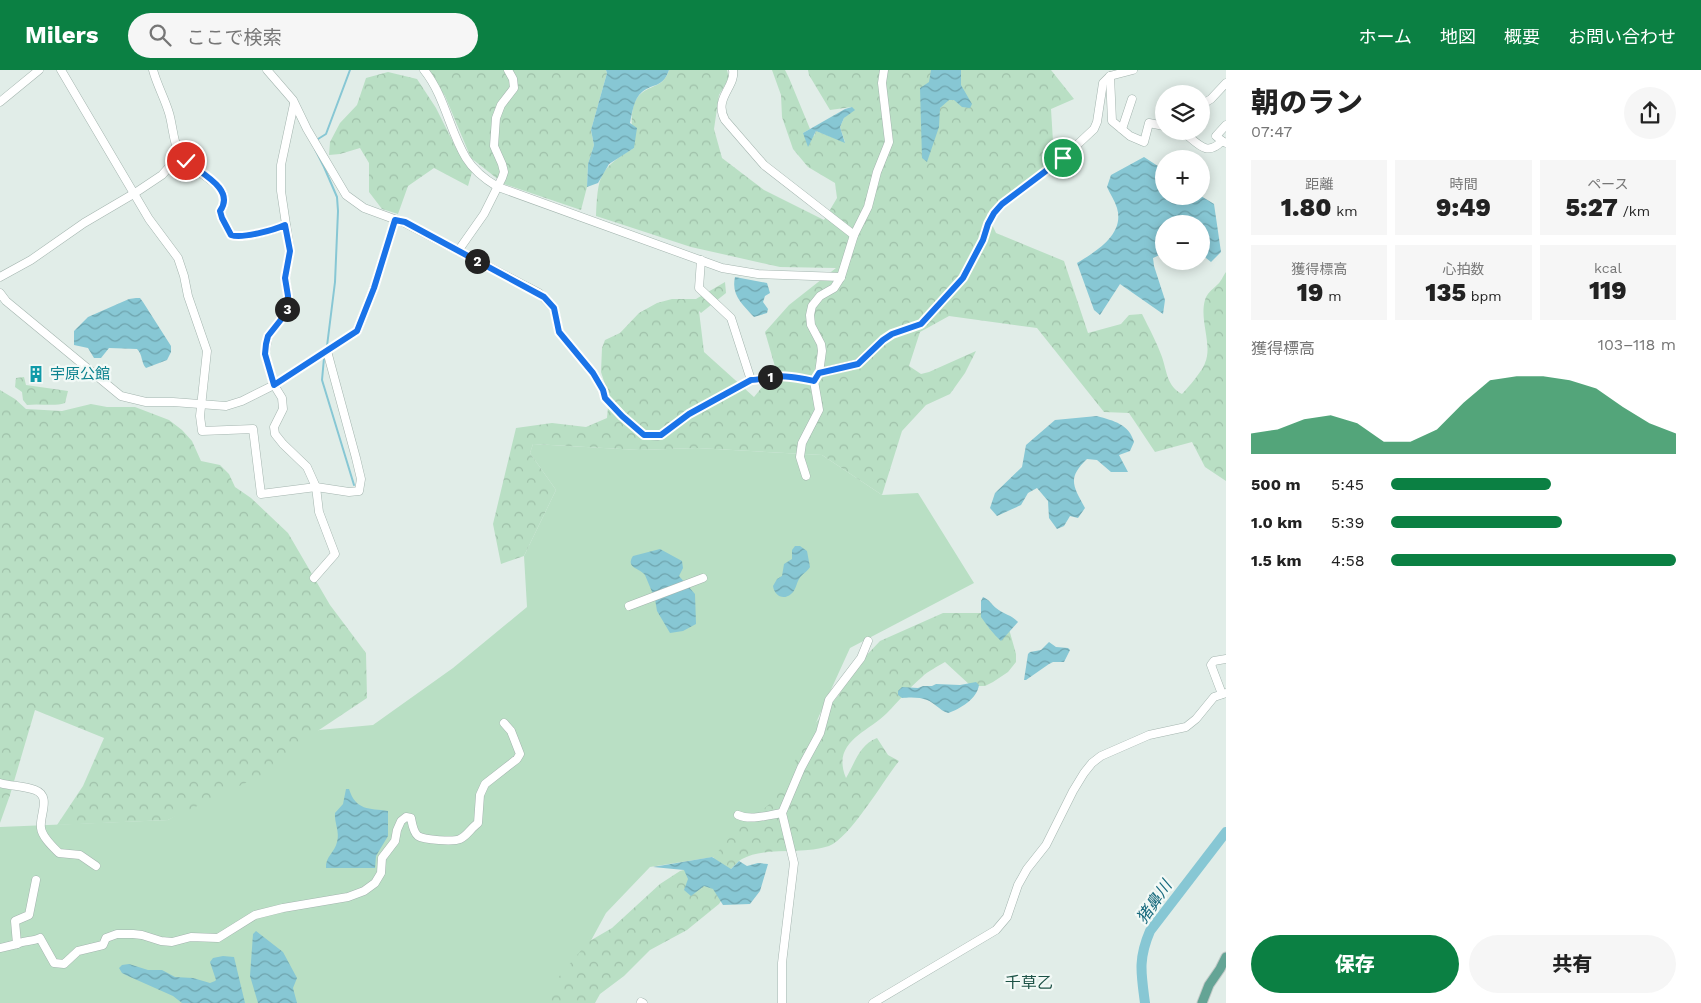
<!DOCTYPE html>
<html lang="ja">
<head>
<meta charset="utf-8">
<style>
	:root { --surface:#fff; --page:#f6f6f6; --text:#222; --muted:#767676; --accent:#0b8043 }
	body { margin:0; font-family:"Work Sans","Noto Sans JP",sans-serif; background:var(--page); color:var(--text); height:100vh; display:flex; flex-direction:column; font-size:19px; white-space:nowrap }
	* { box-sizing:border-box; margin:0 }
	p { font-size:16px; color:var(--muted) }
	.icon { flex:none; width:28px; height:28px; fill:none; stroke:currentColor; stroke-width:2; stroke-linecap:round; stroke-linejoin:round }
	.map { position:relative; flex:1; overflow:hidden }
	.sheet { display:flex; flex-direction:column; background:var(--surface); width:475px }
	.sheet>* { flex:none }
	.buttons { position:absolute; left:1155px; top:15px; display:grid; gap:10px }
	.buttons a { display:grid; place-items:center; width:55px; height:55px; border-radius:50%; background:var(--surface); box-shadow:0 2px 12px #0003; font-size:25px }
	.pin { position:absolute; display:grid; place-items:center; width:42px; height:42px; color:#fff; margin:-21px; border:2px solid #fff; border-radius:50%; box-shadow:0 1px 5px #0007 }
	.km { position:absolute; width:25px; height:25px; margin:-12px; border-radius:50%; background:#222; color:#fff; font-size:14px; line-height:25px; text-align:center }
	.round { display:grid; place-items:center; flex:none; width:52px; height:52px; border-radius:26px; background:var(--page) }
	.overview { display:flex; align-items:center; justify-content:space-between; height:85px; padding:0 25px }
	h1 { font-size:28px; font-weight:800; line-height:38px }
	.metrics { display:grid; grid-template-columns:repeat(3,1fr); gap:8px; height:85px; padding:5px 25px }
	.metrics div { display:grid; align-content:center; border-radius:0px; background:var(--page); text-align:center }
	.metrics b { font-size:25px; font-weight:800 }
	.metrics small { font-size:14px; font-weight:400 }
	.metrics p { font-size:14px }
	.chart { height:140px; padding:10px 25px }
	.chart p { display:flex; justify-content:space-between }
	.chart svg { width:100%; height:90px; margin-top:5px; fill:var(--accent); opacity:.7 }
	.cta { display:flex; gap:10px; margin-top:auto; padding:10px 25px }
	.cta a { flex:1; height:58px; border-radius:30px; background:var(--accent); color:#fff; font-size:20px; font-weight:800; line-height:58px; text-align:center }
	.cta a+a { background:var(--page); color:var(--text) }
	ul { padding:0 25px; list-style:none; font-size:16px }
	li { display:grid; grid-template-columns:80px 60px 1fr; align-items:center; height:38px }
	li i { height:12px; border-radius:6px; background:var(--accent) }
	header { display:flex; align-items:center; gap:30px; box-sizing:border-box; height:70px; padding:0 25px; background:var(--accent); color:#fff }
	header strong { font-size:24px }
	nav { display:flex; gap:28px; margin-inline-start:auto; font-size:18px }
	.search { width:350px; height:45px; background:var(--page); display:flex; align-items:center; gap:12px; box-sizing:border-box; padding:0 18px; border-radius:28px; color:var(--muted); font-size:19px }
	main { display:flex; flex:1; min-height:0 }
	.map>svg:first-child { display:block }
	.grass { fill:#b9dfc4 }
	.forest { fill:url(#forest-crowns) }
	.water { fill:url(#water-waves) }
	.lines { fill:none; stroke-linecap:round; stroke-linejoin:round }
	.stream { stroke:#87c7d4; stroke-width:2 }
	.river { stroke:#87c7d4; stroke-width:10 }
	.minor-casing { stroke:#a4b5af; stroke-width:9 }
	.major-casing { stroke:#c1c9c7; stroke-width:11 }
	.minor { stroke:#fff; stroke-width:8 }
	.major { stroke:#64a495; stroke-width:9 }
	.route-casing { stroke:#fff; stroke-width:10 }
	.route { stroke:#1a73e8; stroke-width:6 }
	.labels { text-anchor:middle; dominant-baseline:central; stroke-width:4.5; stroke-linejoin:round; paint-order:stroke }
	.culture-label { font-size:15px; fill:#0d838f; stroke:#f2f9f6; text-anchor:start }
	.water-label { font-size:16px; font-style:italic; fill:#186a7d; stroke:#f2f9f6 }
	.neighbourhood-label { font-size:16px; fill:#1c5145; stroke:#f2f9f6 }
</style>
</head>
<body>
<header>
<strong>Milers</strong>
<div class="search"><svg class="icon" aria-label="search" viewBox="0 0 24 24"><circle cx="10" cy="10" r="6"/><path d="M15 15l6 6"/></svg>ここで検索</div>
<nav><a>ホーム</a><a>地図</a><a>概要</a><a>お問い合わせ</a></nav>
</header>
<main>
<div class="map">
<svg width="1226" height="933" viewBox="0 0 1226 933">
	<defs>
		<pattern id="forest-crowns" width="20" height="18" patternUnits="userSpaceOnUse" patternTransform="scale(1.25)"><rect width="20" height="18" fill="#b9dfc4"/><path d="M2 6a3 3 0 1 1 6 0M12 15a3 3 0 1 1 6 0" fill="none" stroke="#9fc0a9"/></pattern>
		<pattern id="water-waves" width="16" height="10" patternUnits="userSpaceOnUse" patternTransform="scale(1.25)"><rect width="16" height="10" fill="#87c7d4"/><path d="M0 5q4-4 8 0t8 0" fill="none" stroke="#6ea3ad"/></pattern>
	</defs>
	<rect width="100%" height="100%" fill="#e1ede8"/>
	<polygon class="grass" points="533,374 639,380 697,378 822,385 882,425 918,423 974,513 850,578 778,736 726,785 650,797 606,843 557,933 0,933 0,757 168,750 319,660 373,655 453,598 527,537 524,486 556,420 530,383"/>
	<g class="forest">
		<polygon points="427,0 606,0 607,3 591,60 594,75 588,94 587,117 581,140 504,114 471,88 445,26"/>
		<path d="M 669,0 L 727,0 L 729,8 L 719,25 L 714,59 L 722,88 L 764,120 L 824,150 L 837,128 L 835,113 L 808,97 L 793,79 L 782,47 L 781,25 L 772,0 L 785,0 L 789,8 L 810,59 L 803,63 L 814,66 L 816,61 L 845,72 L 840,57 L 844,48 L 852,37 L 830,40 L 809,5 L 808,0 L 1051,0 L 1074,29 L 1051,39 L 1054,88 L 987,144 L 996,163 L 1064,191 L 1088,263 L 1121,254 L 1129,245 L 1142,244 C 1149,258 1157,273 1162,287 C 1167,302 1167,316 1182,324 C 1188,318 1203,300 1205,293 C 1213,275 1199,250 1205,230 C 1207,223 1212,220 1217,215 C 1221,212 1223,206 1226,202 L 1226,411 L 1205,397 L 1192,372 L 1155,382 L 1129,343 L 1104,342 L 1037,258 L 949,246 L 920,262 L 909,296 L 921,304 L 929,302 L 976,281 L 965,303 L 950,324 L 926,335 L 902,361 L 882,425 L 822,385 L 697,378 L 639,380 L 533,374 L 530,383 L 556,420 L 524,486 L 501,494 L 493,454 L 516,358 L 552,353 L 586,357 L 607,348 L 609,327 L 601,302 L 602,278 L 605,270 L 620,263 L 639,243 L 657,233 L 672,229 L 696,229 L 725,212 L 726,223 L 701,243 L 699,241 L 704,282 L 754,327 L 776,300 L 765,262 L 789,235 L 836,198 L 780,197 L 691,177 L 596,146 C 598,107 598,99 634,78 C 632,63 627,32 643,22 C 655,14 664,16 669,0 Z"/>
		<polygon points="388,2 417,9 436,38 457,80 472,102 468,116 434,98 408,116 398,144 382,139 369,122 369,93 360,78 340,84 329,85 330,72 340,53 357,35 366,8"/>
		<path d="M 24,307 L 26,315 L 68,321 L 65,333 C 53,337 41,333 27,335 L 23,330 L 22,322 L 15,317 L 16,308 Z"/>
		<polygon points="0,320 15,329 26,339 62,341 91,334 107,337 135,337 169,350 182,360 192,371 201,391 220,395 229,404 235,417 251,428 288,463 330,535 366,583 367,628 319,660 285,694 168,750 57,755 83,716 104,668 35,640 10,725 0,753"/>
		<path d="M 943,543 L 987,543 L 1009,559 L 1016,584 L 1016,592 L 1008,602 L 993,612 L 985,616 L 971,616 L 945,592 C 937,597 928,601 922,607 C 909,618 899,631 887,643 C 867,663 831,672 846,708 C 855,693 859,675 877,668 L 888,685 L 899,691 C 883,711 850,768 829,776 C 803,785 765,776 742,789 C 738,791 734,796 731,799 L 731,816 L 719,834 L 687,860 L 650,880 L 624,906 L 600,924 L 595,933 L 537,933 L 588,872 L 612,858 L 660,814 L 680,801 L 709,793 L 739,755 L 759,743 L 775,729 L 813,656 L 838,626 L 862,590 L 880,571 Z"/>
	</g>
	<g class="water">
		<path d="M 606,0 L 669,0 C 663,18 653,13 642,22 C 634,28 632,43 630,53 L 637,58 L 634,78 L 609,94 L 598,113 L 587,117 L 588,94 L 594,75 L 591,60 L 607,3 Z"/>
		<polygon points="931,0 961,0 961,15 972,34 970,38 962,37 954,30 949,30 940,38 939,57 927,92 922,88 920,18 929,12"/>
		<polygon points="852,37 855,40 844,48 840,57 845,73 816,61 808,77 803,63 845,39"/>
		<path d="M 1144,87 L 1164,100 L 1164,126 L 1201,126 L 1214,134 L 1221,182 L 1211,192 L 1201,184 L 1201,154 L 1164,154 L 1164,183 L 1153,188 L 1154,196 L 1165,230 L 1163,244 L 1120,214 L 1100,245 L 1094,240 L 1077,193 C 1095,182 1125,165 1117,138 C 1115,131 1110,124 1107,117 L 1111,105 Z"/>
		<path d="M 735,207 L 767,213 L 770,223 L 765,226 L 763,232 L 768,239 L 767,243 L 754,247 C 742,234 731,225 735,207 Z"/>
		<path d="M 136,228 L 140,228 L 143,232 L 171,276 L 171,282 L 167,290 L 146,298 C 141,293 143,285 137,279 L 109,278 L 101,288 L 94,288 L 88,278 L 74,275 L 74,261 L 88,247 L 129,229 Z"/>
		<path d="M 1097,346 C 1114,351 1129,354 1134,372 L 1130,381 L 1119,385 L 1128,402 L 1111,402 L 1097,390 L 1087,389 C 1067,408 1073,416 1085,438 L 1078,448 L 1070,446 L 1064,456 L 1057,459 L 1049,448 L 1048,431 L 1037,418 L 1028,423 L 1021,435 L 997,446 L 990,438 L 995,423 L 1022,397 L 1026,375 L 1055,350 Z"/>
		<path d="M 795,476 L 800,476 L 807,481 L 810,497 C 807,502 802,504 799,509 C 796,514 796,520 791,524 C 783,531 774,525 773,516 L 777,509 L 782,506 L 784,494 L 792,489 L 792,480 Z"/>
		<path d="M 660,479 L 682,491 L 683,498 L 679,506 L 695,524 L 696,554 L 683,561 L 670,563 L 657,541 L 655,529 L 645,505 C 640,498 625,498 633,486 Z"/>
		<path d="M 983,527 C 990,530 991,534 996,538 C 1003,544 1012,545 1018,552 L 1001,571 C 993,564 987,555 981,547 L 981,531 Z"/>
		<polygon points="1049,572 1056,577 1068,578 1070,580 1064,592 1053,592 1049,594 1026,610 1024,610 1028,584 1030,582 1041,580"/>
		<path d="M 976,612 L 979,615 C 977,629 960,639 948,643 C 939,640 935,633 927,630 C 921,627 909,627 902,628 L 898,625 L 898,621 L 902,617 L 918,618 L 923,616 L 932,616 L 936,614 L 960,615 Z"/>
		<path d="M 346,719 L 349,719 C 356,741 369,738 388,741 L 388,766 L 376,786 L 375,798 L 326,798 C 325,787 335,782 337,772 C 340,762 334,752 335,743 L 343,734 Z"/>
		<polygon points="712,787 731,799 739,791 747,796 758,793 768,794 760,821 750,834 723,835 713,819 704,816 691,826 684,820 688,809 684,800 653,797"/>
		<polygon points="256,861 283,882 297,908 293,918 297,933 258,933 250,906 253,864"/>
		<polygon points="223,886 234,887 245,933 182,933 173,926 128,906 122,903 119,898 122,895 129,894 148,900 162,900 175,907 193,908 210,913 215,911 216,910 210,892 213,888"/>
	</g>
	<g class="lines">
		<g class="stream">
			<polyline points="318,69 326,64 350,0"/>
			<polyline points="315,79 324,97 337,127 338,141 335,212 327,276"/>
			<polyline points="324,288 322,310 354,415"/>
		</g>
		<path class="river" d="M 1145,933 C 1141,903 1138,889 1150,861 L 1226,762"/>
		<g class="minor-casing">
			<g id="minor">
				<polyline points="61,0 149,149 178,188 184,206 188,226 207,281 200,346 202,361 253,359 261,424 316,417 349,422 359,421 361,409 356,388 327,281"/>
				<path d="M 153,0 C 157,15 165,29 169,43 C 173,56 173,73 180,85 C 191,103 239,116 220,141 L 222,148 L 231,165 C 242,169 275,160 285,155"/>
				<path d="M 267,0 L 293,30 L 307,59 L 346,125 L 364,138 L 405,153 L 539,223 L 554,238 L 559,262 L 593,303 L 603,319 L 605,328 L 622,346 L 644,365 L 658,366 L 664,363 L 689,344 L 751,310 C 758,310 763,307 770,307 C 785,305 799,308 814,311"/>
				<path d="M 424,0 C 445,26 449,60 466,88 C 474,101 486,110 498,117 L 722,198 L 758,204 L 841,207"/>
				<path d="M 733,0 C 736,17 713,28 725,50 L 764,95 L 854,165"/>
				<polyline points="1110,6 1112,51 1130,66 1144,72 1149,53 1164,56"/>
				<polyline points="0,32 39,0"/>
				<polyline points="294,34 281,95 281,121 290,181 285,208 288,226 287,242 268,266 265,284 274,315 282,328 283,339 274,357 275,364 283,374 307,397 316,417 319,442 335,484 314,508"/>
				<polyline points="1201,35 1211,29 1226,13"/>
				<polyline points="1122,59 1132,29"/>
				<path d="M 1182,61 C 1197,72 1206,88 1222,71 L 1226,73"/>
				<polyline points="1222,71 1216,66 1226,55"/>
				<polyline points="458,181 484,144 502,108 504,102 502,94 494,76 496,48 501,35 514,18 513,9 508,0"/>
				<polyline points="701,190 699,218 731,248 751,310"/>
				<polyline points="0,207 31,190 84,153 135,123 162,105 180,85"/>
				<polyline points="0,223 6,231 121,326 146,332 173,332 226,336 242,331 274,315 357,261 374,218 395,150"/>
				<polyline points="819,303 857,294 883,270 892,264 921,254 963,208 983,170 988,154 994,143 1002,134 1063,88 1094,59 1097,52 1103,13 1110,6 1133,0"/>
				<polyline points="806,406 800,387 802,373 819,340 814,311 819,303 822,281 821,274 811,255 810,245 812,236 820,226 834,218 841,207 854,165 868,137 877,102 889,72 882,13 884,0"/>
				<polyline points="629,536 703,508"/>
				<polyline points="1222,624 1211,595 1214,591 1226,589"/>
				<path d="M 0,713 C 11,716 24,716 35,720 C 52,726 39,746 41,758 C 42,767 53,777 59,783 L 80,785 L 96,796"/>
				<path d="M 738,745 C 751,751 768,745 782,743"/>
				<path d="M 17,874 C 24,870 32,872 40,868 L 54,893 L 64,894 L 78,881 L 103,875 L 106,868 L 117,864 L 133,864 L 142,865 L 161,871 L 172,872 L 191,867 L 218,868 L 255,845 L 283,838 L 348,827 L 364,821 L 375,813 L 381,803 L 382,788 L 395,771 L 397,760 L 401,751 L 406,747 L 411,748 C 412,753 413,762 418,766 C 424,770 454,772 460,769 C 467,766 471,758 478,753 L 480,725 L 485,714 L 517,689 L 520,684 L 511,661 L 504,653"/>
				<polyline points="0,878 17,874 15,851 29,845 36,810"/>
				<polyline points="641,932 643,933"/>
				<polyline points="782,933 782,893 794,793 782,743 801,698 820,663 829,630 861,588 868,571"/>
				<polyline points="873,933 996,860 1007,847 1018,815 1027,799 1046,775 1073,721 1084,703 1092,693 1101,686 1149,665 1186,657 1196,649 1214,627 1226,623"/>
			</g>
		</g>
		<g class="major-casing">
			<polyline id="major" points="1202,933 1209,915 1220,899 1226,887"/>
		</g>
		<use href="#minor" class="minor"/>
		<use href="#major" class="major"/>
	</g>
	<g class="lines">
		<g class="route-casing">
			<path id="route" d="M 186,91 C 200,103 236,119 220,141 L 222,148 L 231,165 C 242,169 274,160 285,155 L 290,181 L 285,208 L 288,226 L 287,242 L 268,266 L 266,274 L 265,284 L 274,315 L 357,261 L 374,218 L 395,150 L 405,152 L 544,227 L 554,238 L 559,262 L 593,303 L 603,320 L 605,328 L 622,346 L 644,365 L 661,365 L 689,344 L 751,310 C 758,310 763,308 770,307 C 785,305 799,308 814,311 L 819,303 L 858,294 L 883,270 L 892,264 L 921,254 L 963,208 L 983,170 L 988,154 L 994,143 L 1002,134 L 1063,88"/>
		</g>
		<use href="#route" class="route"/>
	</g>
	<defs>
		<g id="building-bare" transform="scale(1.35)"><path d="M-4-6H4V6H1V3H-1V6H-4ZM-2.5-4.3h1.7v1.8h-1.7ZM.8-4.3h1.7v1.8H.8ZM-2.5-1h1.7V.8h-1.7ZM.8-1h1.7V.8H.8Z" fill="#0f9aa8" stroke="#f2f9f6" stroke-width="2.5" paint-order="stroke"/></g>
	</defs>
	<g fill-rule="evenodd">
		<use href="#building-bare" x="36" y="304"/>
	</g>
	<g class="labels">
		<g class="culture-label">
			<text x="50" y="304">宇原公館</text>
		</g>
		<g class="water-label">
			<text transform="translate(1154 832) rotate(-55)">猪鼻川</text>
		</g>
		<g class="neighbourhood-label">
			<text x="1029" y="912">千草乙</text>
		</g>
	</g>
</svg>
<div class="buttons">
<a><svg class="icon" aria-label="layers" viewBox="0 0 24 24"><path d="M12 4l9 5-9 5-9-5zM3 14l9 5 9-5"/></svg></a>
<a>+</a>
<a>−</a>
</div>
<div class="pin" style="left:1063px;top:88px;background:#1e9e55"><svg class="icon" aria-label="arrive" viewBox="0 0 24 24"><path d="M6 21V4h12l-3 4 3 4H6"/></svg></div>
<div class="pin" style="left:186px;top:91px;background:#d93025"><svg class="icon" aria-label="check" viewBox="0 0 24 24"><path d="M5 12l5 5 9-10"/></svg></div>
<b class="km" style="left:770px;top:307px">1</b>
<b class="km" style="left:477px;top:191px">2</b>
<b class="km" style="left:287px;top:239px">3</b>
</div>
<section class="sheet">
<div class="overview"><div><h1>朝のラン</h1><p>07:47</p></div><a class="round"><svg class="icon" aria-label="share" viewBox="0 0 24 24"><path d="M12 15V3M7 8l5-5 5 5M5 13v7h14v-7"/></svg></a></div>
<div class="metrics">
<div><p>距離</p><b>1.80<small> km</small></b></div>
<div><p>時間</p><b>9:49</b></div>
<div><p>ペース</p><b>5:27<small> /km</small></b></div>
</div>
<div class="metrics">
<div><p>獲得標高</p><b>19<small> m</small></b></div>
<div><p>心拍数</p><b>135<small> bpm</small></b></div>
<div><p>kcal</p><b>119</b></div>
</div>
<div class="chart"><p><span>獲得標高</span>103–118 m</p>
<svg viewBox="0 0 160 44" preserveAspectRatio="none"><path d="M0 44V34L10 32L20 27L30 25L40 29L50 38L60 38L70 32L80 19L90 8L100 6L110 6L120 8L130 12L140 21L150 29L160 34V44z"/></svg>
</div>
<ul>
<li><b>500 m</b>5:45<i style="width:56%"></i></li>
<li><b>1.0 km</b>5:39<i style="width:60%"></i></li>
<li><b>1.5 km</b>4:58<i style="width:100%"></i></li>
</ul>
<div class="cta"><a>保存</a><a>共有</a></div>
</section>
</main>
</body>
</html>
